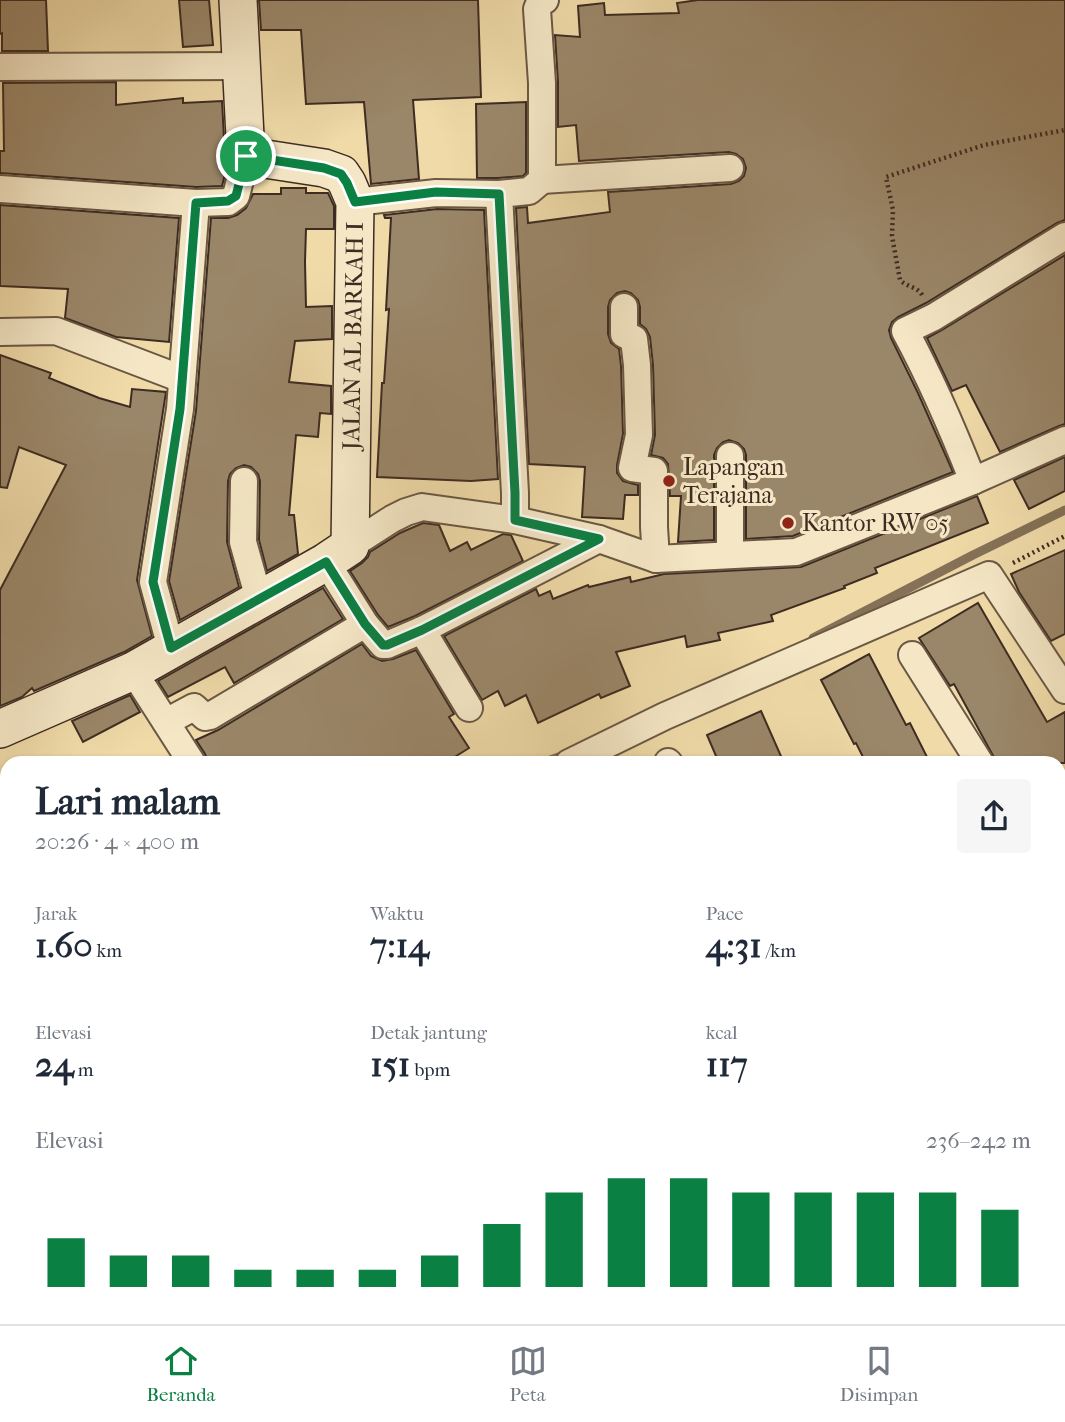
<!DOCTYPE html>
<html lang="id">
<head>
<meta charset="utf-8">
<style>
	:root { --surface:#fff; --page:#f6f6f7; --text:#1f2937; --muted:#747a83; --line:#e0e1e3; --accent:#0b8043 }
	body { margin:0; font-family:"IM FELL French Canon",serif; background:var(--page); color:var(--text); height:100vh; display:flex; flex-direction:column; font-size:26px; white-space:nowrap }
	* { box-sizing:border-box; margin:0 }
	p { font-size:23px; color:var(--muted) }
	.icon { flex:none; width:38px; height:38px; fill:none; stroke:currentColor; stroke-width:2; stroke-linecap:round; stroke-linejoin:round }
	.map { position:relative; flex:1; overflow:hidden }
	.panel { position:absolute; left:0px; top:756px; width:1066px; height:569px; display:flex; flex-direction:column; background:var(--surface); border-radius:21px 21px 0 0; box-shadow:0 2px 5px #0004 }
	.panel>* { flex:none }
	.pin { position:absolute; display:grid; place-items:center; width:60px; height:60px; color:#fff; margin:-30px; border:4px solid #fff; border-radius:50%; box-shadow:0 2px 7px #0007 }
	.round { display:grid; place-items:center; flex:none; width:74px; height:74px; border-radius:7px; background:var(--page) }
	.summary { display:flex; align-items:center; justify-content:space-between; height:119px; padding:0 35px }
	h1 { font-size:38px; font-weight:800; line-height:52px }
	.stats { display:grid; grid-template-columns:repeat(3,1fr); gap:10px; height:119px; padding:7px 35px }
	.stats div { display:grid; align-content:center }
	.stats b { font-size:35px; font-weight:800 }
	.stats small { font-size:19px; font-weight:400 }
	.stats p { font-size:19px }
	.chart { height:196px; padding:14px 35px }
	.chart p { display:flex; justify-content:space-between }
	.chart svg { width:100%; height:126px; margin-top:7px; stroke:var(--accent); stroke-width:6 }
	.tab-bar { display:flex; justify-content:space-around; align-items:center; height:98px; border-top:2px solid var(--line); background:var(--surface); font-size:19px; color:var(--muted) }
	.tab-bar a { display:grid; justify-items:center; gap:4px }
	.tab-bar .active { color:var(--accent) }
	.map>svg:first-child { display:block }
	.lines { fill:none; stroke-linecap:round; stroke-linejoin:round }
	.stream { stroke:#847157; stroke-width:9 }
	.building { fill:#9a8668; stroke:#3e2c22; stroke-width:2 }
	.street-casing { stroke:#6a5844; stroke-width:30 }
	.secondary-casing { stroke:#3e2c22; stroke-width:40 }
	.path { stroke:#3e2c22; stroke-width:4.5; stroke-dasharray:2 3.5; stroke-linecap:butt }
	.street { stroke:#f5e7c6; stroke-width:26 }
	.secondary { stroke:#f5e7c6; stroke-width:37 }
	.route-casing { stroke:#fff; stroke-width:14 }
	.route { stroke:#0b8043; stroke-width:9 }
	.poi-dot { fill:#8f2418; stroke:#f5e7c6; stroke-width:2.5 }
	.labels { text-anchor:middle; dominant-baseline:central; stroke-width:6; stroke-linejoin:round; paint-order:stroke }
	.street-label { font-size:24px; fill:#3e2c22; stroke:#f5e7c6 }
	.poi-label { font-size:24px; fill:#3e2c22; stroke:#f5e7c6; text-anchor:start }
</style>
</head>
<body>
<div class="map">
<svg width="1065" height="1324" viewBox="0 0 1065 1324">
	<rect width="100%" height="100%" fill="#efdaa8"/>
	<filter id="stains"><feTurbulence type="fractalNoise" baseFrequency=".00286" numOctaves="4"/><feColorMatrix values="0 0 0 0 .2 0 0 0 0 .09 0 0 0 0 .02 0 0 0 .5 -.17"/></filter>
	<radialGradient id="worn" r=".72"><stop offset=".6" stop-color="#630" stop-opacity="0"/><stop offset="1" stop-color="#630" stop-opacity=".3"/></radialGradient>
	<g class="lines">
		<g class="stream">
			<polyline points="813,638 973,555 1065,510"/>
			<polyline points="542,763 567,754"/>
			<polyline points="0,1009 7,1005"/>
			<polyline points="0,1156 7,1169"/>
			<polyline points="92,1318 96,1324"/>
		</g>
	</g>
	<g class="building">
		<polygon points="0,0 46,0 48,51 2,51 2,33 0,34"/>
		<polygon points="179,0 209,0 213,45 183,47"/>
		<polygon points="259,0 478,0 481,97 413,100 419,179 371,184 364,102 306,104 301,30 261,30"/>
		<polygon points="698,0 1065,0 1065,220 1057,223 926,303 898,317 892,322 889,330 891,338 918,393 953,472 793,536 746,539 746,455 744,449 738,443 729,440 723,442 717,448 714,455 714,540 678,542 681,496 670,496 668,464 663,458 651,455 655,435 653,365 650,337 646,329 640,324 640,307 638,300 631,293 625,291 617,293 610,300 608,307 608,334 611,343 619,349 621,366 623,434 617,465 617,473 623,481 638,485 638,495 625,495 623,519 582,517 585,467 529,464 516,208 527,207 528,223 610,212 608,192 731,184 739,181 744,176 746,168 743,159 736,154 729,152 579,161 576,125 558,127 558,82 555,35 580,37 578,6 604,3 605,15 679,13 677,3"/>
		<polygon points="116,82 116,105 183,98 183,103 222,101 225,157 227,167 222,186 196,187 0,173 0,151 4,151 3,83"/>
		<polygon points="526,102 526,173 523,176 498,178 477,178 476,104"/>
		<polygon points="281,188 306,188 306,193 328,193 334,206 334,229 306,229 305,262 306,307 332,306 332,339 295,341 289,382 331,386 331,414 320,413 318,437 296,435 289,515 294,515 298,554 267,571 259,540 260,481 258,474 251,467 244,465 236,468 230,474 228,481 227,542 239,587 180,620 169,581 196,411 211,218 228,218 237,215 246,208 253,194 281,194"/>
		<polygon points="0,205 179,218 169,342 116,337 65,318 68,289 0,286"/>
		<polygon points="437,209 484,210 498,479 471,481 377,477 382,383 384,383 389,309 386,310 391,218 385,218 384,215"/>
		<polygon points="1065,255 1065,424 1059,426 1000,452 966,385 952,391 927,338 942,330"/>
		<polygon points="0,355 51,373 49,378 99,398 130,407 132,389 166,392 137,580 152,636 124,652 34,691 32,688 22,697 0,706 0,590 66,465 19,447 7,488 0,487"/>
		<polygon points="1065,457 1065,491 1029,509 1014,480"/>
		<polygon points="977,496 988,523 875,568 877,573 844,586 845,588 771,615 773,621 718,633 720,640 687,647 685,636 616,652 630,686 601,698 599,694 538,723 526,695 505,706 498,691 482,700 444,636 536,589 539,596 550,591 553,599 588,585 589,587 630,577 631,582 664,574 801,567"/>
		<polygon points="423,523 439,525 450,551 467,542 471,550 503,534 511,535 523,561 415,616 388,627 378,615 350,571 362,563 368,557 370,552 400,533"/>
		<polygon points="1065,550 1065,634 1051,641 1019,592 1011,574"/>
		<polygon points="323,588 343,619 234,683 225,667 168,697 158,681"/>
		<polygon points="978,603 1047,722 1065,712 1065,763 997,763 954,684 950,686 919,638"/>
		<polygon points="362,644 371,656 382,661 393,659 416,650 454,714 449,717 469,748 445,763 208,763 205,754 196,740 218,730"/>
		<polygon points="869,654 906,725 910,723 930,763 866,763 856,743 854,744 821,680"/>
		<polygon points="130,695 140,712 83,742 72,721"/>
		<polygon points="761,711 784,763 719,763 707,735"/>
	</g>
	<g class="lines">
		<g class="street-casing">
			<g id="street">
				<polyline points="0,67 241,66"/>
				<polyline points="542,180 730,168"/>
				<polyline points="0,189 196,203 228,202 236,196 246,156"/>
				<polyline points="355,202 436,193 499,194"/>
				<polyline points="624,307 624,334 634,339 637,365 639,435 632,468 654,471 654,527 656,559"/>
				<polyline points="0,332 56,331 182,379"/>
				<polyline points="730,456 730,555"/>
				<polyline points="244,481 243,542 259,599"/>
				<path d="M 973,481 C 953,430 931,379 905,331 L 934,317 L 1065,236"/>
				<polyline points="515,520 515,493 499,194 529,191 542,180 542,83 537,9 539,4 545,0"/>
				<polyline points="350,546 392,519 406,512 422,507 515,520 599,539 656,559 796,552 973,481 1065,440"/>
				<polyline points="326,562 365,624 383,645 387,645 422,630 599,539"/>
				<polyline points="422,630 469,708"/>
				<polyline points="171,648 153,582 180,409 196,203"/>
				<polyline points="912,655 980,763"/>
				<polyline points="133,671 192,763"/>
				<polyline points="166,722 194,707 205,717 210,716 365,624"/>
				<polyline points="668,762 669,763"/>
				<polyline points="569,763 665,716 989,575 1065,690"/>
				<polyline points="1059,834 1065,830"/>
				<polyline points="0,839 7,849"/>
				<polyline points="259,1318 264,1324"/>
				<polyline points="426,1318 430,1324"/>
				<polyline points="536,1324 548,1318"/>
			</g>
		</g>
		<g class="secondary-casing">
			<polyline id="secondary" points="0,729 133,671 326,562 350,546 355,202 347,183 341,174 324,168 246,156 238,0"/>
		</g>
		<g class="path">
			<path d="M 922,295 C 918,287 907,287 900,280 L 892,236 L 893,210 L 886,177 L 984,145 L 1065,130"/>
			<polyline points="1013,563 1065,536"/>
		</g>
		<use href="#street" class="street"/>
		<use href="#secondary" class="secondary"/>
	</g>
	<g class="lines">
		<g class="route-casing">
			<polygon id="route" points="246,156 324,168 341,174 347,183 355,202 436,192 499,194 515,493 515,520 599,539 422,630 387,645 383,645 365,624 326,562 171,648 153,582 180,409 196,203 228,201 236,196"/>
		</g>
		<use href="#route" class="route"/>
	</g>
	<g class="poi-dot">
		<circle cx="669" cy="481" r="7"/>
		<circle cx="788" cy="523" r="7"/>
	</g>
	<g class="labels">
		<g class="street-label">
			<text transform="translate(353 336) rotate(-89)">JALAN AL BARKAH I</text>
		</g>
		<g class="poi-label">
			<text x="683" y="467">Lapangan<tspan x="683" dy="28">Terajana</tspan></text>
			<text x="802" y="523">Kantor RW 05</text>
		</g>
	</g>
	<rect width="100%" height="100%" filter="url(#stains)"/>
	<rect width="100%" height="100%" fill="url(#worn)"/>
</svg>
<div class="pin" style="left:246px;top:156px;background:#1e9e55"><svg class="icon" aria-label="arrive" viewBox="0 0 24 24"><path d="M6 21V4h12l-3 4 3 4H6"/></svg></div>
<section class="panel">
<div class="summary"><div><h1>Lari malam</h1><p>20:26 · 4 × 400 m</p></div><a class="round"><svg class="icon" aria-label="share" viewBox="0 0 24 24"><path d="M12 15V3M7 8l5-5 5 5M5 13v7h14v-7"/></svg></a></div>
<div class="stats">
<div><p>Jarak</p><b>1.60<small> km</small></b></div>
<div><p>Waktu</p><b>7:14</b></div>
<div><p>Pace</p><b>4:31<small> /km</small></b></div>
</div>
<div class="stats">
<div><p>Elevasi</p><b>24<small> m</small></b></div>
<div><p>Detak jantung</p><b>151<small> bpm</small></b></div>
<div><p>kcal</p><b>117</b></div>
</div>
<div class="chart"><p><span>Elevasi</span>236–242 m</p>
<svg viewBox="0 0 160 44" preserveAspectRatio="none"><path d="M5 44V27M15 44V33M25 44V33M35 44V38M45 44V38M55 44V38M65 44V33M75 44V22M85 44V11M95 44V6M105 44V6M115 44V11M125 44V11M135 44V11M145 44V11M155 44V17"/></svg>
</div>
</section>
</div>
<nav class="tab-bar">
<a class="active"><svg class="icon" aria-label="home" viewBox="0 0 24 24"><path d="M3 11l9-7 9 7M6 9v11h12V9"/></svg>Beranda</a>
<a><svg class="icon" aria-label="map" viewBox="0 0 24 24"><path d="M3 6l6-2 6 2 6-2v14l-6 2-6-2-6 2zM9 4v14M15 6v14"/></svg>Peta</a>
<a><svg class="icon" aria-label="saved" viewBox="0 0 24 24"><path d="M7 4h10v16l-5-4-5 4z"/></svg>Disimpan</a>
</nav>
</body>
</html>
